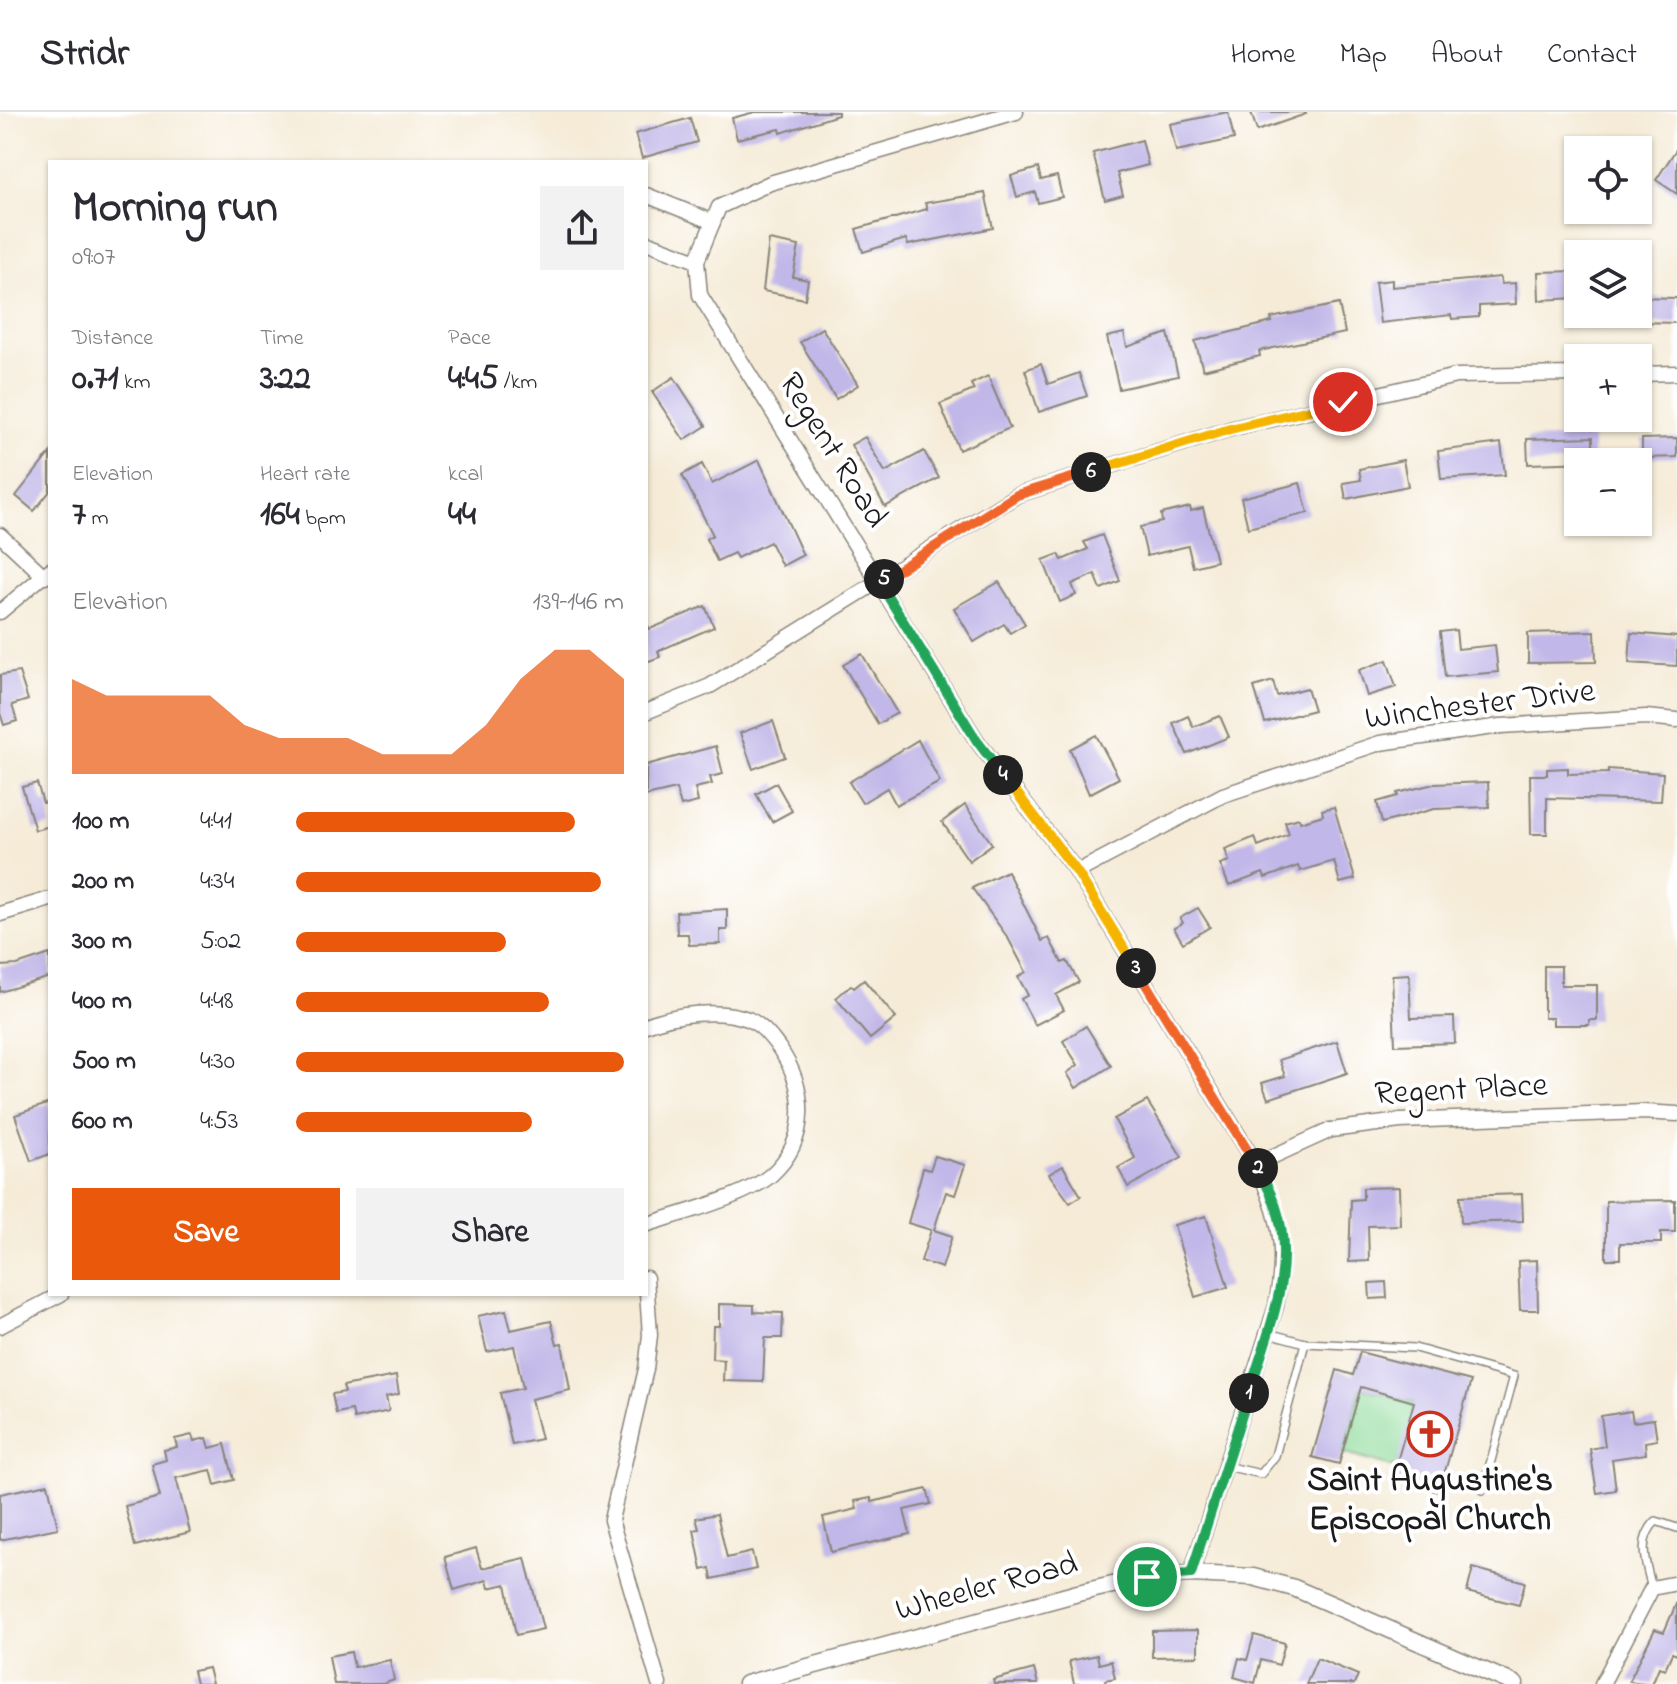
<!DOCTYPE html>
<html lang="en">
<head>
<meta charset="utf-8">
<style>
	:root { --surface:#fff; --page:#f2f2f3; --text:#2b2b33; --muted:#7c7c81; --line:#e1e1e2; --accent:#ea580c }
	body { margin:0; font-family:"Indie Flower",sans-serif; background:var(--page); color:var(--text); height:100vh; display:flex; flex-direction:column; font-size:30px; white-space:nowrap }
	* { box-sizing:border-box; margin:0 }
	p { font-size:26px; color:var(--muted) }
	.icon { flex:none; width:44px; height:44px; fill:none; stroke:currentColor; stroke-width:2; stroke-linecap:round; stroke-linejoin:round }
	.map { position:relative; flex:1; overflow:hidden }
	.details { position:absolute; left:48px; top:48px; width:600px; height:1136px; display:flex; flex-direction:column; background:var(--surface); border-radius:0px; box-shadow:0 2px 6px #0004 }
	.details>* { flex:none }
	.buttons { position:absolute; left:1564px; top:24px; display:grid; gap:16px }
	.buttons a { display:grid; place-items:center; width:88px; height:88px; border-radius:0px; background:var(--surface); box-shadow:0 2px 6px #0004; font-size:40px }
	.pin { position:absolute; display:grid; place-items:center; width:68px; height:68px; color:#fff; margin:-34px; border:4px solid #fff; border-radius:50%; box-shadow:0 2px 8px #0007 }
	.km { position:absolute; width:40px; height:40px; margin:-20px; border-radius:50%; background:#222; color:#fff; font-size:22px; line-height:40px; text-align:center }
	.round { display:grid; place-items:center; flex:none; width:84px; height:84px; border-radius:0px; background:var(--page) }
	.headline { display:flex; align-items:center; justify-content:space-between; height:136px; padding:0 24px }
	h1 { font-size:44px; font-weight:800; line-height:60px }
	.stats { display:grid; grid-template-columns:repeat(3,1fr); gap:12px; height:136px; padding:8px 24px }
	.stats div { display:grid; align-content:center }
	.stats b { font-size:34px; font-weight:800 }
	.stats small { font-size:22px; font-weight:400 }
	.stats p { font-size:22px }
	.chart { height:224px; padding:16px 24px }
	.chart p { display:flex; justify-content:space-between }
	.chart svg { width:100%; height:144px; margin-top:8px; fill:var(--accent); opacity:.7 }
	.action { display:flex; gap:16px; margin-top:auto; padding:16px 24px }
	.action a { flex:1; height:92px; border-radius:0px; background:var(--accent); color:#fff; font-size:32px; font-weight:800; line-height:92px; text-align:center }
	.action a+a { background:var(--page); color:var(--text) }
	ul { padding:0 24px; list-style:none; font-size:26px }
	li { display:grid; grid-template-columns:128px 96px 1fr; align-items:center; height:60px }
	li i { height:20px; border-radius:10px; background:var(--accent) }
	header { display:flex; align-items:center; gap:48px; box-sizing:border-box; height:112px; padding:0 40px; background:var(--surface); border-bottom:2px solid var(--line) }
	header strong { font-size:38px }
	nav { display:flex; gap:44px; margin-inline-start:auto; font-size:28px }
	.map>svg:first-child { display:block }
	.green { fill:#8cda98; stroke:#547b5a; stroke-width:2 }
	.building { fill:#c1b7e8 }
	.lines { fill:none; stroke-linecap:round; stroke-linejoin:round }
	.service-casing { stroke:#88847a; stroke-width:10 }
	.minor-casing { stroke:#88847a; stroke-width:17 }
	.tertiary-casing { stroke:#88847a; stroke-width:19 }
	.service { stroke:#fff; stroke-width:7 }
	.minor { stroke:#fff; stroke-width:14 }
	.tertiary { stroke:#fff; stroke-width:16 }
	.split-1-casing { stroke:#fff; stroke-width:16 }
	.split-2-casing { stroke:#fff; stroke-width:16 }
	.split-3-casing { stroke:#fff; stroke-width:16 }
	.split-4-casing { stroke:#fff; stroke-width:16 }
	.split-5-casing { stroke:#fff; stroke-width:16 }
	.split-6-casing { stroke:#fff; stroke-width:16 }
	.split-7-casing { stroke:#fff; stroke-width:16 }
	.split-1 { stroke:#22a559; stroke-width:10 }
	.split-2 { stroke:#22a559; stroke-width:10 }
	.split-3 { stroke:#f0652b; stroke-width:10 }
	.split-4 { stroke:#f5b400; stroke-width:10 }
	.split-5 { stroke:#22a559; stroke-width:10 }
	.split-6 { stroke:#f0652b; stroke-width:10 }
	.split-7 { stroke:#f5b400; stroke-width:10 }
	.labels { text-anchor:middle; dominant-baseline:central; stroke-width:8; stroke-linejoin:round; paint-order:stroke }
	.street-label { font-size:34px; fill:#1c1c1c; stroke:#fff }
	.poi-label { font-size:34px; font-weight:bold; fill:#1c1c1c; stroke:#fff }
</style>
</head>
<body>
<header>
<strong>Stridr</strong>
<nav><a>Home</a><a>Map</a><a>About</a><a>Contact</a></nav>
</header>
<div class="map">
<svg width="1677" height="1572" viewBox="0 0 1677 1572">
	<rect width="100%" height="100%" fill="#fff"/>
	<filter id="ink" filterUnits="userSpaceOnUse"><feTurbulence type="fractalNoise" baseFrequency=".0125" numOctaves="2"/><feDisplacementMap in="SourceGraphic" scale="16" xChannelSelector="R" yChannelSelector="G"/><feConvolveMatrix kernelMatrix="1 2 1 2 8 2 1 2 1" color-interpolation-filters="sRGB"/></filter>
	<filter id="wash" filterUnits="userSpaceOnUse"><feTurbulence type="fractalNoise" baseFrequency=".006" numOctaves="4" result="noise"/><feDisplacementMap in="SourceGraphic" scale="32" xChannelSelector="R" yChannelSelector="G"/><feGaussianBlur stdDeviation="1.8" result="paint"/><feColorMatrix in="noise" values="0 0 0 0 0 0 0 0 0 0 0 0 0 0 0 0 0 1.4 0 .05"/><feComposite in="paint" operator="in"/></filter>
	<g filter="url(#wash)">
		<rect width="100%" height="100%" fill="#f5ebd7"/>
		<polygon class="green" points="1361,1275 1424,1293 1395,1356 1342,1341"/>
		<g id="blocks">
			<g class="building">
				<polygon points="755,0 838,0 838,3 781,21 780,17 737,27 732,6"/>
				<polygon points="1228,0 1234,27 1176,39 1170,12"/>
				<polygon points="1251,0 1305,0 1306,2 1257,19"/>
				<polygon points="690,6 697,30 642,46 635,22"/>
				<polygon points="1142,28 1148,53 1117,61 1123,83 1105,88 1093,41"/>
				<polygon points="1677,36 1677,82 1656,68"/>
				<polygon points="1038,56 1041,68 1057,64 1062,85 1038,91 1035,80 1017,85 1011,64"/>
				<polygon points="985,81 993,116 908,133 906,127 863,140 856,117 927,97 925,91"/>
				<polygon points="769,128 799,134 793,165 808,168 805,187 763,179"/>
				<polygon points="1578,159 1578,186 1539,188 1538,160"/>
				<polygon points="1500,165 1501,172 1515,171 1516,192 1479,194 1479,205 1452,207 1451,203 1380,211 1375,170 1392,168 1392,175"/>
				<polygon points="1638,185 1677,186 1677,211 1638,210"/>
				<polygon points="1339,192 1345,221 1259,239 1260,244 1203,258 1195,229 1272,210 1271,206"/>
				<polygon points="822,216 858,273 836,287 800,230"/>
				<polygon points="1124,221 1127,235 1168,221 1178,264 1119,277 1107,225"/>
				<polygon points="1041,252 1048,272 1079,261 1087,284 1039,300 1025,258"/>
				<polygon points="988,264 1010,316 959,338 940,292 974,278 971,272"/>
				<polygon points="674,265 706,314 684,328 652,280"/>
				<polygon points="865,325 885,360 924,339 939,366 885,395 851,333"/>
				<polygon points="1593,325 1593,350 1528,352 1527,327"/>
				<polygon points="1677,326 1677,345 1642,346 1642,327"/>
				<polygon points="1501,331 1505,363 1441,367 1438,339"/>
				<polygon points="50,341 50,379 34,399 16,384"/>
				<polygon points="759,348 803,443 782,454 770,430 737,446 734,441 717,449 706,427 713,423 682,363 702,352 712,372"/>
				<polygon points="1403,348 1408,374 1346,387 1343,371 1361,368 1359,357"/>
				<polygon points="1300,371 1308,401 1248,416 1241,386"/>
				<polygon points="1190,395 1191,399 1203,396 1216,449 1193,455 1188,434 1147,444 1140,415 1162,410 1161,402"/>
				<polygon points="1102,423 1120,469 1101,477 1095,462 1072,472 1076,483 1060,490 1043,448 1059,442 1062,448 1088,437 1084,430"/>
				<polygon points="999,470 1025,512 1010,521 1004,512 974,530 954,496"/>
				<polygon points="705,494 714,515 658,539 660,545 646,550 646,511 650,517"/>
				<polygon points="1456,518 1458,537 1495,533 1498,560 1445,565 1440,520"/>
				<polygon points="1595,519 1596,550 1528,551 1528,521"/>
				<polygon points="1631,521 1677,525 1677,554 1629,551"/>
				<polygon points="862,542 897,601 878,612 843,553"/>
				<polygon points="1387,548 1396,575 1367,584 1359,558"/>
				<polygon points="19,560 28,588 12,593 17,609 4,613 0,601 0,563"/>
				<polygon points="1273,569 1277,584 1307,576 1314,598 1265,611 1254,575"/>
				<polygon points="1188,604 1193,615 1220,604 1229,625 1187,642 1173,611"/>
				<polygon points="773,609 785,645 753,657 740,621"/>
				<polygon points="1096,623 1119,666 1089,682 1070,637"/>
				<polygon points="918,628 940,670 896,693 887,676 862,691 849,670"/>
				<polygon points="716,634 723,662 710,665 712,672 695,676 698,690 681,694 676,677 646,684 646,653"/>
				<polygon points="1568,656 1568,662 1608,661 1608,657 1663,661 1661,689 1547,686 1547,722 1531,722 1530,663 1547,663 1547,657"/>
				<polygon points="1488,670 1489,695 1434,697 1382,711 1377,690 1398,684 1397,681 1434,672"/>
				<polygon points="37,671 43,691 50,689 50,714 35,718 22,675"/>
				<polygon points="776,671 792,699 772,710 756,682"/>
				<polygon points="965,693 992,732 969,749 942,710"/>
				<polygon points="1334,695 1355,767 1340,771 1334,749 1300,759 1298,754 1265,766 1263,761 1229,774 1220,752 1229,749 1225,737 1255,725 1258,734 1289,722 1285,710 1299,706 1300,710 1323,703 1322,698"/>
				<polygon points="1007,759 1042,829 1049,826 1062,851 1067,849 1079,870 1056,883 1064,898 1035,913 1021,887 1028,883 1018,865 1026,860 1008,826 972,776"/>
				<polygon points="1198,796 1210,815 1183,831 1174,816 1183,811 1180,806"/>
				<polygon points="727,797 727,818 720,818 720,832 689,833 688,822 677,822 676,800"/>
				<polygon points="50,842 50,865 0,880 0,854 17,853"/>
				<polygon points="1544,854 1561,854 1561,873 1597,873 1597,908 1589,908 1589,913 1553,913 1553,906 1544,906"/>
				<polygon points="1409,862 1411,906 1454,905 1455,931 1395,933 1392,863"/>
				<polygon points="864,868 896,906 870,927 836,886 851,873 854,876"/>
				<polygon points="1086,914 1111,954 1076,976 1067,961 1078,953 1063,929"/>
				<polygon points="1337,929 1347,961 1268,987 1262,971 1285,964 1279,948"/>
				<polygon points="1147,989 1182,1045 1128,1075 1118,1056 1135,1046 1114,1007"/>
				<polygon points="50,991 50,1042 31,1049 15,1003"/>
				<polygon points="935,1044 965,1053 955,1083 946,1080 934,1118 952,1124 942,1156 921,1149 931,1118 908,1111 923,1056 930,1058"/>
				<polygon points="1063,1054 1081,1084 1070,1091 1049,1062"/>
				<polygon points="1399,1075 1400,1113 1368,1114 1369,1149 1349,1150 1351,1088 1363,1087 1363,1076"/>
				<polygon points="1522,1082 1523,1109 1461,1111 1460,1084"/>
				<polygon points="1675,1088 1675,1120 1661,1120 1661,1131 1620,1131 1620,1147 1606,1147 1606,1089"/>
				<polygon points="1206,1104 1228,1175 1195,1185 1174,1113"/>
				<polygon points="1537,1148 1538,1198 1520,1198 1518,1149"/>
				<polygon points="1386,1170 1387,1186 1370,1187 1369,1171"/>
				<polygon points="719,1192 754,1193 754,1200 783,1201 782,1226 765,1226 763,1270 723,1269 724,1248 712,1247 713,1214 719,1214"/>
				<polygon points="506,1198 511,1218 551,1209 557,1232 562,1231 570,1278 531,1287 541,1327 512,1333 500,1281 523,1276 514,1234 487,1240 478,1204"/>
				<polygon points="1360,1240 1471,1269 1439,1380 1392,1367 1414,1290 1361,1275 1339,1352 1312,1345 1337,1258 1353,1263"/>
				<polygon points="396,1264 399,1282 386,1285 389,1299 354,1307 352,1298 336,1301 332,1282 345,1280 343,1274"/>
				<polygon points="1631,1299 1633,1310 1654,1307 1657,1328 1645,1330 1646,1342 1612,1347 1616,1378 1597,1381 1590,1337 1605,1334 1601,1304"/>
				<polygon points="192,1323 194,1329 207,1326 210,1336 225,1332 234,1368 215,1373 211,1358 176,1366 190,1420 135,1434 125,1394 160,1385 152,1352 166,1348 164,1338 177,1335 175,1327"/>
				<polygon points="48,1372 58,1416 0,1428 0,1382"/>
				<polygon points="927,1377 931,1392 904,1398 910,1422 831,1440 823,1405 857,1397 855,1389 871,1386 872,1390"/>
				<polygon points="717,1402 727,1446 752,1440 756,1457 712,1467 710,1456 702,1458 694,1418 699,1417 696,1406"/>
				<polygon points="476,1436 482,1456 525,1446 543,1517 516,1523 506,1472 489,1476 487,1468 454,1478 445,1445"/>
				<polygon points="1473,1456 1525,1470 1519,1493 1467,1480"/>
				<polygon points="1677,1490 1677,1543 1672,1541 1665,1557 1659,1555 1652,1572 1629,1569 1655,1517 1664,1520"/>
				<polygon points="1198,1518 1198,1544 1152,1545 1152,1519"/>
				<polygon points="1254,1523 1285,1531 1279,1553 1261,1548 1255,1571 1234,1565 1239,1546 1247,1548"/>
				<polygon points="351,1540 354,1555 390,1548 394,1568 383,1572 334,1572 329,1544"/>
				<polygon points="1097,1543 1099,1552 1111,1549 1115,1566 1105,1568 1106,1572 1074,1572 1069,1549"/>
				<polygon points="1317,1546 1358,1563 1354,1572 1306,1572"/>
				<polygon points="208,1556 212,1572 196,1572 193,1559"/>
				<polygon points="1034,1557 1038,1572 994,1572 993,1568"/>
			</g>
		</g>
	</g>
	<g filter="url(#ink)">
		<use href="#blocks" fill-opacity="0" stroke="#88847a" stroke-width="2"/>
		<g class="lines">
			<g class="service-casing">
				<g id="service">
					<polyline points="1268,1221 1305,1231 1415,1236 1514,1264 1483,1378"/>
					<polyline points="1226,1354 1261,1362 1275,1344 1305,1231"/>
					<path d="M 1652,1476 C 1646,1452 1636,1429 1656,1409 L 1677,1416"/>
				</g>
			</g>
			<g class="minor-casing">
				<g id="minor">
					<path d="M 1016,0 L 770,71 L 719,95 L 697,149 L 700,183 L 977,629 L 1077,760 L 1256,1052 C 1281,1106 1287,1135 1276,1194 L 1191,1462"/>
					<polyline points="646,83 713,110"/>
					<polyline points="646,130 697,149"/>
					<polyline points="1638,262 1677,261"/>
					<polyline points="0,423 45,465"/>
					<polyline points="0,500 50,458"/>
					<polyline points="646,600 710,574 1017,383 1230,317 1456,264 1578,262"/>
					<polyline points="1077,760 1223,683 1380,631 1501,614 1646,605 1677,608"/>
					<polyline points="0,802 50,787"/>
					<path d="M 646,913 C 675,902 718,896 748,907 C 760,912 772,926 779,936 C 807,976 810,1028 771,1063 C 746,1085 678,1102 646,1113"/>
					<polyline points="1256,1052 1331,1018 1400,1009 1643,1000 1677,1002"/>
					<polyline points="646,1166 650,1223 646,1257 611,1408 659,1572"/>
					<polyline points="0,1214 61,1182"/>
					<polyline points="1602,1572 1652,1476 1677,1471"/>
				</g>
			</g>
			<g class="tertiary-casing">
				<polyline id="tertiary" points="746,1572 1078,1481 1147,1465 1191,1462 1253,1465 1294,1476 1515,1572"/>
			</g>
			<use href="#service" class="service"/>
			<use href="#minor" class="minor"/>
			<use href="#tertiary" class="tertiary"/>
		</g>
	</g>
	<g class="lines" filter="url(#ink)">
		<g class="split-1-casing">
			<polyline id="split-1" points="1147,1465 1191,1462 1249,1281"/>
		</g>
		<g class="split-2-casing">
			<path id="split-2" d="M 1249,1281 C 1267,1223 1297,1157 1276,1095 C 1272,1082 1264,1069 1258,1056"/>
		</g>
		<g class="split-3-casing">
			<polyline id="split-3" points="1136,856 1258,1056"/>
		</g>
		<g class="split-4-casing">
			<polyline id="split-4" points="1003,663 1077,760 1136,856"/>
		</g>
		<g class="split-5-casing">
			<polyline id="split-5" points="884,467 879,470 977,629 1003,663"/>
		</g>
		<g class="split-6-casing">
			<polyline id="split-6" points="884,467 1017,383 1091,360"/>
		</g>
		<g class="split-7-casing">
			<polyline id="split-7" points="1091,360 1230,317 1343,290"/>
		</g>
		<use href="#split-1" class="split-1"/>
		<use href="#split-2" class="split-2"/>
		<use href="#split-3" class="split-3"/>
		<use href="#split-4" class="split-4"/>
		<use href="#split-5" class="split-5"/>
		<use href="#split-6" class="split-6"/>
		<use href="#split-7" class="split-7"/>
	</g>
	<defs>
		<g id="church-ring" transform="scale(2.3)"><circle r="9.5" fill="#fff" stroke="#c8321e" stroke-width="1.5"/><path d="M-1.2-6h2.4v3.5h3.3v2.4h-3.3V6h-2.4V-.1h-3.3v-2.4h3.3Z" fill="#c8321e"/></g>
	</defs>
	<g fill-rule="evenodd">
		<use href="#church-ring" x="1430" y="1322"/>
	</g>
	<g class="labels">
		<g class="street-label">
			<text transform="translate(832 339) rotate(58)">Regent Road</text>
			<text transform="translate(1480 594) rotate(-7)">Winchester Drive</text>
			<text transform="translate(1461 979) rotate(-3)">Regent Place</text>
			<text transform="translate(987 1476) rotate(-15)">Wheeler Road</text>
		</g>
		<g class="poi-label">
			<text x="1430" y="1370">Saint Augustine's<tspan x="1430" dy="39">Episcopal Church</tspan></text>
		</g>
	</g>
</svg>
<div class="buttons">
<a><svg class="icon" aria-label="locate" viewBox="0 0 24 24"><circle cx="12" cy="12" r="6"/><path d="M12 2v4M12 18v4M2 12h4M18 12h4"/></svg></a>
<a><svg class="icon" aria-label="layers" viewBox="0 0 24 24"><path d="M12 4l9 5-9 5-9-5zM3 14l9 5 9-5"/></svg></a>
<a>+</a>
<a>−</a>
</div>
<div class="pin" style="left:1147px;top:1465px;background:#1e9e55"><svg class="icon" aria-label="arrive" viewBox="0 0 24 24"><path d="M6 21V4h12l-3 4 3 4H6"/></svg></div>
<div class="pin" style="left:1343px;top:290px;background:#d93025"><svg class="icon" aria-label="check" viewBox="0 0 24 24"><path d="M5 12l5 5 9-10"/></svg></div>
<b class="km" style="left:1249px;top:1281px">1</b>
<b class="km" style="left:1258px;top:1056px">2</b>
<b class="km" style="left:1136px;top:856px">3</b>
<b class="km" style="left:1003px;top:663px">4</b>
<b class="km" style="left:884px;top:467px">5</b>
<b class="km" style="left:1091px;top:360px">6</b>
<section class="details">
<div class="headline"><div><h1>Morning run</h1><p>09:07</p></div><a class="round"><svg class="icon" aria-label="share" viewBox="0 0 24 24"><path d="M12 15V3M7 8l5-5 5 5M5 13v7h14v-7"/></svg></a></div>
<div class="stats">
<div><p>Distance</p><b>0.71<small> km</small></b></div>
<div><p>Time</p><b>3:22</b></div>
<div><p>Pace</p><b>4:45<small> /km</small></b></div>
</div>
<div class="stats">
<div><p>Elevation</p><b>7<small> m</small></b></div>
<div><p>Heart rate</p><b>164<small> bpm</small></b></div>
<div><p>kcal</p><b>44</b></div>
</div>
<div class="chart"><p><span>Elevation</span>139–146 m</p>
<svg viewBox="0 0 160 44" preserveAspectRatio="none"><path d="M0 44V15L10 20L20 20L30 20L40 20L50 29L60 33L70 33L80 33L90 38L100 38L110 38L120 29L130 15L140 6L150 6L160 15V44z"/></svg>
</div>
<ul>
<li><b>100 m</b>4:41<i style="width:85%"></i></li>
<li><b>200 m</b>4:34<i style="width:93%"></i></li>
<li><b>300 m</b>5:02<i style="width:64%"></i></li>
<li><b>400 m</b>4:48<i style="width:77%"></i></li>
<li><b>500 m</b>4:30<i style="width:100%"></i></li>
<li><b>600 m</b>4:53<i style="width:72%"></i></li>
</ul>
<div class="action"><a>Save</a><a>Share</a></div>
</section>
</div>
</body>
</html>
